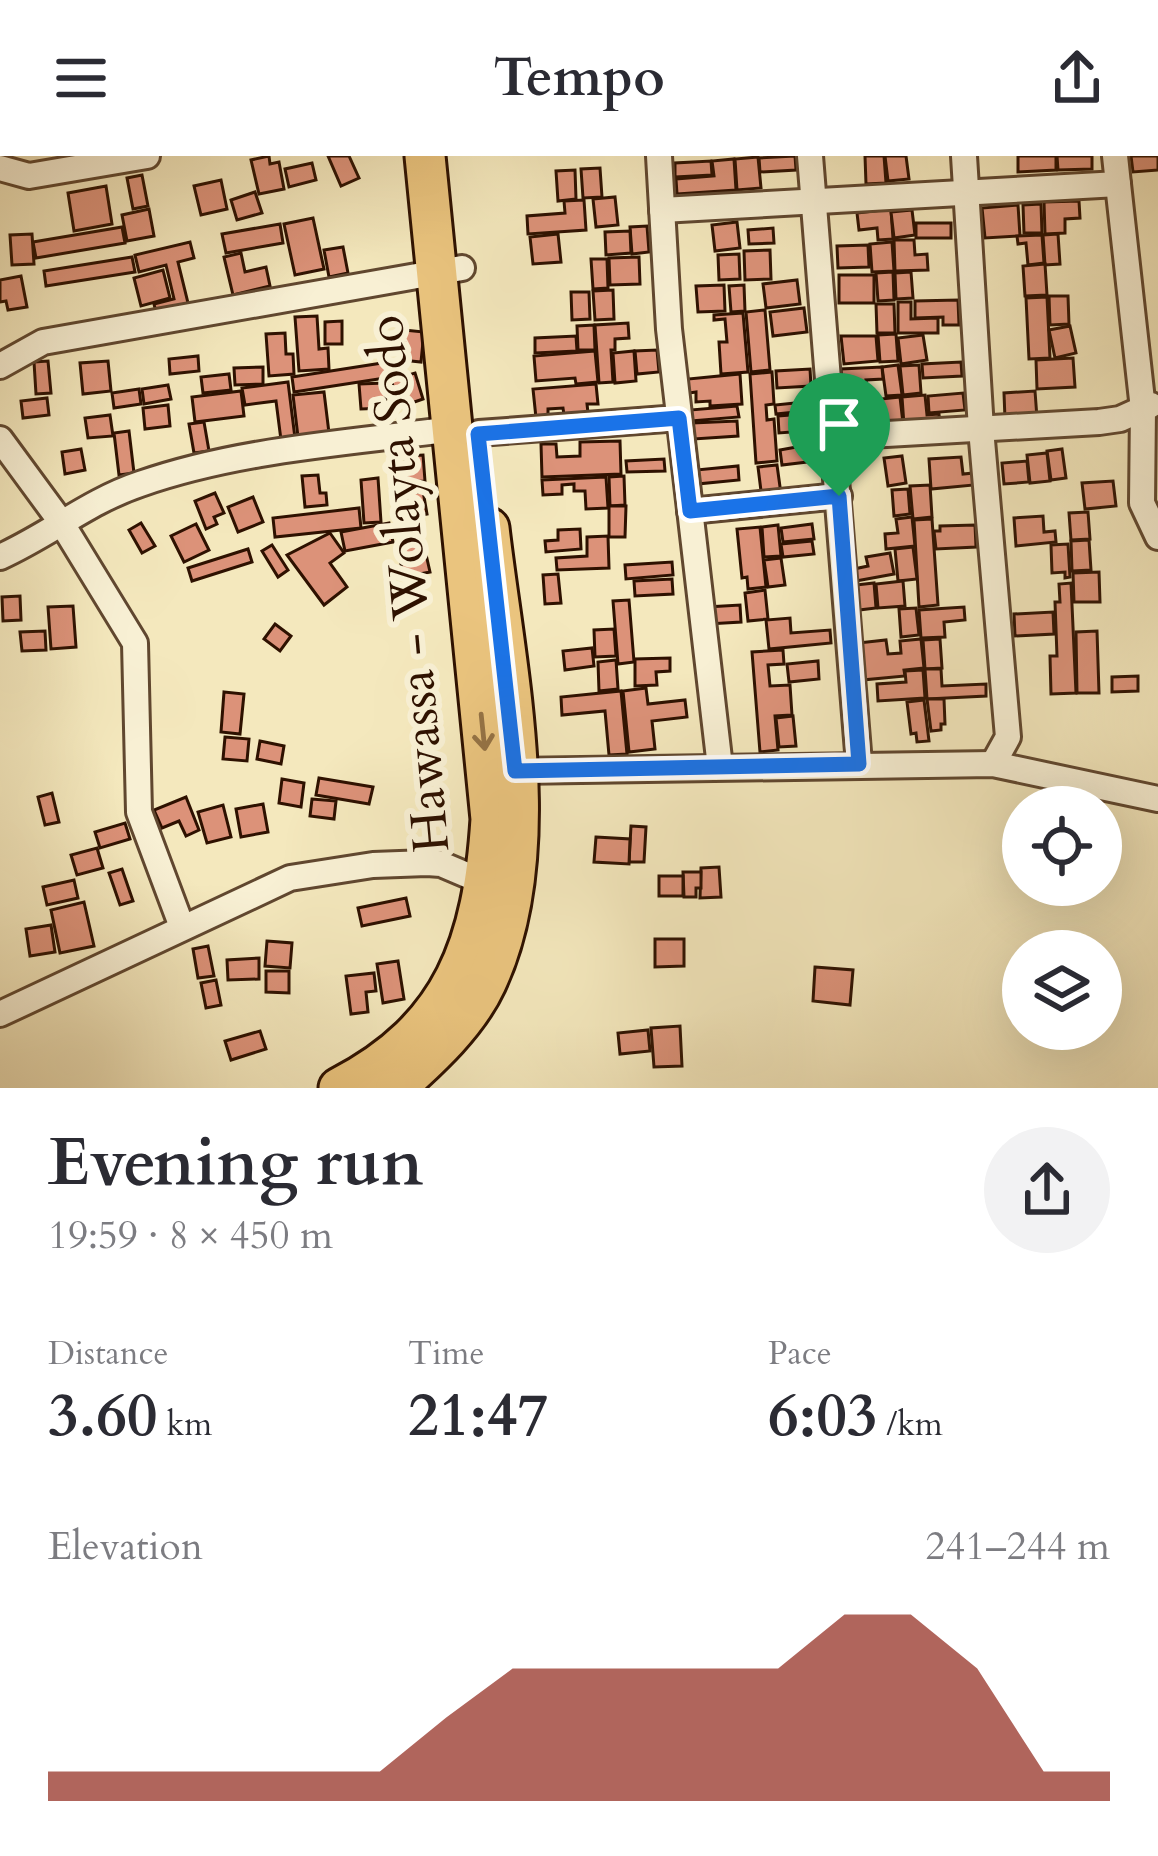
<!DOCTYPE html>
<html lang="en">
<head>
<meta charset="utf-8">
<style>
	:root { --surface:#fff; --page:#f2f2f3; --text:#2b2b33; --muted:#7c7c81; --accent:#8f2418 }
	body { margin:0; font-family:Cardo,serif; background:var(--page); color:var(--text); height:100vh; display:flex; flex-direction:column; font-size:45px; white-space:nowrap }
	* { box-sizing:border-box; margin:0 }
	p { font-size:39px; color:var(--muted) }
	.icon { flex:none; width:66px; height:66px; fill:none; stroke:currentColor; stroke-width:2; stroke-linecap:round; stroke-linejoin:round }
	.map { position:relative; height:932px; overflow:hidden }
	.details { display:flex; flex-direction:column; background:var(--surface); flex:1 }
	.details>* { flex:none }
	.tools { position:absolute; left:1002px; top:630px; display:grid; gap:24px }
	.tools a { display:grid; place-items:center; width:120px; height:120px; border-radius:50%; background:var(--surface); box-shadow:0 12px 48px #0002; font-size:60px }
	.pin { position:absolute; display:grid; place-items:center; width:102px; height:102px; color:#fff; margin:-123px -51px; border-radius:50% 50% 50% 0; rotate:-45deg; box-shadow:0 0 12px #0007 }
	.pin .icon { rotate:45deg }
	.round { display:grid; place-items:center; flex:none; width:126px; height:126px; border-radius:63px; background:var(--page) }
	.summary { display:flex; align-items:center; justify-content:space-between; height:204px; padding:0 48px }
	h1 { font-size:66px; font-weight:800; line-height:90px }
	.figures { display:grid; grid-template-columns:repeat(3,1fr); gap:18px; height:204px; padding:12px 48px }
	.figures div { display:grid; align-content:center }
	.figures b { font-size:60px; font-weight:800 }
	.figures small { font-size:33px; font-weight:400 }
	.figures p { font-size:33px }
	.chart { height:336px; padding:24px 48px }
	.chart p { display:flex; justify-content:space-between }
	.chart svg { width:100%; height:216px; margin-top:12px; fill:var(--accent); opacity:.7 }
	header { display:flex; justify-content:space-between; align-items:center; height:156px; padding:0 48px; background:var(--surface); font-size:54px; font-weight:800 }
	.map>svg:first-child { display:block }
	.building { fill:#dc9279; stroke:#2e1100; stroke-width:3 }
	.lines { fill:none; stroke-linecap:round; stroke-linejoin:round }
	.minor-casing { stroke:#60472f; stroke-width:30 }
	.primary-casing { stroke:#2e1100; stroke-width:45 }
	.minor { stroke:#f8f0d4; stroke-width:24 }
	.primary { stroke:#eac47e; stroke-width:39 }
	.oneway { stroke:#957345 }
	.route-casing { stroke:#fff; stroke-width:24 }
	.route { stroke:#1a73e8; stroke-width:15 }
	.labels { text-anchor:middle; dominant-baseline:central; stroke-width:12; stroke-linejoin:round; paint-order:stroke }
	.street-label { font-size:51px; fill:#2e1100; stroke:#f8f0d4 }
</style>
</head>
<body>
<header><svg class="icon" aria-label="menu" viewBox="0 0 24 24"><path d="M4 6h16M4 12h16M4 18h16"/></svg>Tempo<svg class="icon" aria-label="share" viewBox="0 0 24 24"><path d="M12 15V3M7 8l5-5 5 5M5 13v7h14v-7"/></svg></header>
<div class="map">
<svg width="1158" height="932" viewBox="0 0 1158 932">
	<rect width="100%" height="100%" fill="#f4e8bd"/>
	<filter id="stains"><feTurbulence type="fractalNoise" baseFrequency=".00167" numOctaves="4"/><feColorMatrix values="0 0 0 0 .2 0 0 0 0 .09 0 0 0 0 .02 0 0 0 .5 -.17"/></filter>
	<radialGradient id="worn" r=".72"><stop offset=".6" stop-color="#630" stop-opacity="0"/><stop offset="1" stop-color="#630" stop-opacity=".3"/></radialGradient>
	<g class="building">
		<polygon points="269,0 270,8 279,6 284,33 259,38 251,4"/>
		<polygon points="328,0 349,0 359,22 341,30"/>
		<polygon points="795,0 796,14 760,16 759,2"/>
		<polygon points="865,0 884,0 886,27 866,28"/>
		<polygon points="885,0 906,0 909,23 888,25"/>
		<polygon points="1018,0 1056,0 1056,14 1018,16"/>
		<polygon points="1057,0 1092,0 1092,13 1058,14"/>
		<polygon points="1131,0 1158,0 1158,14 1133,16"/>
		<polygon points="758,1 761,32 737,34 735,3"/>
		<polygon points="734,3 736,34 677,38 676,23 714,20 712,5"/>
		<polygon points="711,5 712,19 675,21 675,7"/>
		<polygon points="312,7 316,24 289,31 285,13"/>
		<polygon points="600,12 602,41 583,42 581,13"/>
		<polygon points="575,14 576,43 558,45 556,15"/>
		<polygon points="142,19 148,50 133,53 127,22"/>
		<polygon points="221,24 227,53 201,59 194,30"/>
		<polygon points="106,30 112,68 74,75 68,37"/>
		<polygon points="255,36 262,57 237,64 231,44"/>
		<polygon points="615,41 618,69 596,71 593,43"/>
		<polygon points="584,44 586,74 528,78 527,60 565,57 564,45"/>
		<polygon points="1079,45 1080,62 1065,63 1065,77 1045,78 1044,46"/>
		<polygon points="1041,48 1042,77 1024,77 1023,49"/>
		<polygon points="1018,49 1020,80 985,82 982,52"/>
		<polygon points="149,53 154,80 127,85 122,59"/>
		<polygon points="891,53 893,83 878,84 877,72 859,74 857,57"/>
		<polygon points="912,54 915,79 894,82 891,56"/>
		<polygon points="313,62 324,113 295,119 284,68"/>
		<polygon points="737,66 740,92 715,95 712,69"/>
		<rect x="916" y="67" width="35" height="15"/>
		<polygon points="280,68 283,87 226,97 222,78"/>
		<polygon points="647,70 649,96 632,98 630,71"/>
		<polygon points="122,71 125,87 36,102 33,86"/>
		<polygon points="773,72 774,87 749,88 748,74"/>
		<polygon points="630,75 631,97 606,99 605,76"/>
		<polygon points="32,78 34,108 12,109 10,79"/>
		<polygon points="558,78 561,106 533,108 530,81"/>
		<polygon points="1058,78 1060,108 1045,109 1043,79"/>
		<polygon points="1042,79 1044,107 1028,109 1026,87 1018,88 1017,80"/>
		<polygon points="894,84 914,84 915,99 927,98 928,114 895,115"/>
		<polygon points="190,86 194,102 178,106 188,147 156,156 154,148 174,143 166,109 139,116 135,99"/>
		<polygon points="892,86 894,115 872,116 870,88"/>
		<polygon points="868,89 869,111 838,112 837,90"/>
		<polygon points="343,91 348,117 329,121 324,94"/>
		<polygon points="770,94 771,123 745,124 744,95"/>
		<polygon points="241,97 245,116 266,111 270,130 233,139 224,101"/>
		<polygon points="739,98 740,123 719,124 718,99"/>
		<polygon points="132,101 135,116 46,130 44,115"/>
		<polygon points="639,101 640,128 610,129 609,102"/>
		<polygon points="591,103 607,103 608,132 593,133"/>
		<polygon points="1045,108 1047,139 1025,140 1023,110"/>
		<polygon points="163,114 170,142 141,150 134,122"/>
		<polygon points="893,116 894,144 878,145 876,117"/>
		<polygon points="911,116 913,142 896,143 895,117"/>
		<rect x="839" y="119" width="35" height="28"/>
		<polygon points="21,120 27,151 8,154 6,145 0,146 0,124"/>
		<polygon points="797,124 800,148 766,152 763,128"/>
		<polygon points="724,129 725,155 698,156 696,130"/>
		<polygon points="744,129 745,155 731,156 729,130"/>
		<polygon points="613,134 614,163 595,164 593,135"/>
		<polygon points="571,136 589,136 590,163 572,164"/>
		<polygon points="1049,140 1068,140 1069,168 1050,169"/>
		<polygon points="1047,141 1050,202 1029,203 1026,142"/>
		<polygon points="958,144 959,169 943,169 943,161 915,162 915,145"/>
		<polygon points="898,146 911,146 911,163 938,162 938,177 898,177"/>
		<polygon points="876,148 894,148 895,177 877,177"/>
		<polygon points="804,152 807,176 773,180 770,156"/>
		<polygon points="765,154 770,214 751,216 746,156"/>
		<polygon points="743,157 748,216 721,218 719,186 727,186 725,163 714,164 714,159"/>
		<polygon points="317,160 319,193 328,192 329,213 299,215 295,161"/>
		<polygon points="342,165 342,188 325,188 325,166"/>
		<polygon points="628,167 629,182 615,183 615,194 611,194 613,226 599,227 595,169"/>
		<polygon points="594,169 595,194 578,194 577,170"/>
		<polygon points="1070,170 1076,197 1055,202 1049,174"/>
		<polygon points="404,174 424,176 421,206 401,204"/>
		<polygon points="285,177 286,198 293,198 294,218 269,220 266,178"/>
		<polygon points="896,178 898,205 880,206 878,179"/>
		<polygon points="923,179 927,204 901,208 898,182"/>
		<polygon points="576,180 577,195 535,197 535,182"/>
		<polygon points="841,180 876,180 878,205 844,208"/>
		<polygon points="657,194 659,216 637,218 635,195"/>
		<polygon points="595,195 598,226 576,228 575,222 536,225 534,200"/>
		<polygon points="634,195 636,225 615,227 613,197"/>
		<polygon points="198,200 199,215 170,218 169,203"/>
		<polygon points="1073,202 1075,231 1037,233 1036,204"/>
		<polygon points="48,205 51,237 36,238 34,206"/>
		<polygon points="108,205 111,235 83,238 80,207"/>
		<polygon points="395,205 398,220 294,236 292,221"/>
		<polygon points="961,206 962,220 923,222 922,208"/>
		<polygon points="898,209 902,239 886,240 882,211"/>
		<polygon points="919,209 921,237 903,239 900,210"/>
		<polygon points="263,211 263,228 235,229 234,212"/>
		<polygon points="882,211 883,223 866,224 867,231 854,232 854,239 843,240 841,213"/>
		<polygon points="810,213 811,230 777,232 776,215"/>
		<polygon points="772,216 774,248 766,249 767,264 774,263 777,305 756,307 750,218"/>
		<polygon points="415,217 423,243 400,251 391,224"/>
		<polygon points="229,218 231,234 203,237 201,221"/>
		<polygon points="740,218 742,248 710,250 710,245 696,246 696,236 689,237 688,223"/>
		<polygon points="288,226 295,282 281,284 276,245 245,249 242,232"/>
		<polygon points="385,227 386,252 361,253 359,228"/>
		<polygon points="596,228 598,248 587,248 588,257 564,259 563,252 548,253 548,261 536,262 533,233"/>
		<polygon points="168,229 171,243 144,248 142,233"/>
		<polygon points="139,233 141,248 114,252 112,237"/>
		<polygon points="241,235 244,260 195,266 192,241"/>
		<polygon points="1035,235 1037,262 1005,263 1004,237"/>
		<polygon points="324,236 329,277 298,281 293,239"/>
		<polygon points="963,237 965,254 929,257 928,240"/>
		<polygon points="925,239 927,259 939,258 940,267 904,269 902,241"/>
		<polygon points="900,241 903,267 883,269 881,243"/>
		<polygon points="47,242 49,259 23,262 21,245"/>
		<polygon points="815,245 816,254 776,258 775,249"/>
		<polygon points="168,249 170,270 145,273 143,252"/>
		<polygon points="737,250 739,261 691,265 690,254"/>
		<polygon points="880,252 881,268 847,271 846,255"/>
		<polygon points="816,257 817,274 779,277 778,260"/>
		<polygon points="110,259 113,280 88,282 85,262"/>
		<polygon points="737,265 738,280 694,283 692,267"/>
		<polygon points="204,266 209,295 194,297 189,268"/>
		<polygon points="129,275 134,317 119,319 114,277"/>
		<polygon points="620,285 621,318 542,321 541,288 556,288 557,301 580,300 580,286"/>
		<polygon points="813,288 816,305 782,309 780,294"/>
		<polygon points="81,293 85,314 65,318 62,296"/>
		<polygon points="1062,293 1066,322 1051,324 1047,295"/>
		<polygon points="1047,297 1050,325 1030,327 1027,299"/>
		<polygon points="423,299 425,325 407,326 405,300"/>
		<polygon points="902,300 906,327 888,330 884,302"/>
		<polygon points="961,301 963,318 974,317 974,329 931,333 929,303"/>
		<polygon points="664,303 665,315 627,316 626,305"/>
		<polygon points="1027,305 1029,326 1004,328 1002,307"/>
		<polygon points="777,309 781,338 752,342 751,336 761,335 758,311"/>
		<polygon points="738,310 739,324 697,328 696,314"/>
		<polygon points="318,319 320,337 326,337 327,349 305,351 302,320"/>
		<polygon points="624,320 625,349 610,350 609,321"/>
		<polygon points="606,321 608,352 586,353 585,335 574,335 574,328 562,329 562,338 543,339 542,324"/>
		<polygon points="378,322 381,366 364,367 361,324"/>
		<polygon points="1113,325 1116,350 1085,353 1082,327"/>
		<polygon points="930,329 932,361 913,363 910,330"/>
		<polygon points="908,333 910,358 894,360 892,334"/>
		<polygon points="423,335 427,358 401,363 397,340"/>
		<polygon points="215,337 224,357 214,361 217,368 206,373 195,345"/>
		<polygon points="253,341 263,366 238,376 228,351"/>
		<polygon points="609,350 626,350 625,381 609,381"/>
		<polygon points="359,352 361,372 275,381 273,362"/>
		<polygon points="1088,356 1090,383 1071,384 1069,357"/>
		<polygon points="1043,360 1044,376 1055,375 1056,386 1016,390 1014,362"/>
		<polygon points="912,361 915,390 886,393 885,378 898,377 896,363"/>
		<polygon points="932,363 938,449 919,451 914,364"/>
		<polygon points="141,367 155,390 142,397 129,374"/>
		<polygon points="389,367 393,386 345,395 341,376"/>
		<polygon points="196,368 209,394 184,406 171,380"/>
		<polygon points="812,368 814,383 783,386 781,372"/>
		<polygon points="778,369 781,400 764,401 762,371"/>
		<polygon points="975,369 976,391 936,393 934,375 940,375 940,370"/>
		<polygon points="760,371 766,431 748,433 747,421 742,422 737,373"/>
		<polygon points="580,373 581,393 546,396 545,385 558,384 558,374"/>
		<polygon points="330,377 344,397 330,407 347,431 324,449 287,399"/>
		<polygon points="608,380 609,412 557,414 556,402 587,400 587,381"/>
		<polygon points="1089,384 1091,414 1072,415 1071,385"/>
		<polygon points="423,385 430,416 404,421 397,391"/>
		<polygon points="812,385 814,398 783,401 781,388"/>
		<polygon points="1068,388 1070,421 1065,422 1065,416 1052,417 1051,389"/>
		<polygon points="272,389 288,414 278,421 262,395"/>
		<polygon points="913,391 917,423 898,425 895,393"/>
		<polygon points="248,393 252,406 192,425 188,412"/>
		<polygon points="890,397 894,418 856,425 854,413 868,410 866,401"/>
		<polygon points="781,402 785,429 768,431 764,404"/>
		<polygon points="672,406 673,419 626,423 625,409"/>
		<polygon points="1099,416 1100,446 1074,446 1073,417"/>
		<polygon points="558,418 561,447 545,448 543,419"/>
		<polygon points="672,423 673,438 635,440 634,425"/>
		<polygon points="903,425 905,450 878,452 876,428"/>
		<polygon points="874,427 876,452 859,454 856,429"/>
		<polygon points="1071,427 1076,537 1051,538 1050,500 1057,500 1055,446 1060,446 1059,428"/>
		<polygon points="765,434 768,463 748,465 745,437"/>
		<polygon points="20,440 21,464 3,465 2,441"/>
		<polygon points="629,444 634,506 618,508 613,445"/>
		<polygon points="740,449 741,466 708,468 707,451"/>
		<polygon points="73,450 76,491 51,493 48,451"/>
		<polygon points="964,451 965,464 944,466 945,481 921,482 919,454"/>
		<polygon points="916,452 919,479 901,481 899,453"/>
		<polygon points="1053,456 1054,478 1015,480 1014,458"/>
		<polygon points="790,462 791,477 830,474 831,487 769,493 766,464"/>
		<polygon points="275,468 291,480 280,495 264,483"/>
		<polygon points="614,473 616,500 595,501 594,474"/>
		<polygon points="45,475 46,494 22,495 20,476"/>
		<polygon points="1097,475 1099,537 1077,537 1076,476"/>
		<polygon points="921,483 924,512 904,514 905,520 862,524 858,487 886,484 888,498 901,497 900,485"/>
		<polygon points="940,483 942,512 925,513 923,484"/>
		<polygon points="592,492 594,510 565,514 563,495"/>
		<polygon points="783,494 784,508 768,509 770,530 790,529 792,559 775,560 778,594 760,596 752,496"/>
		<polygon points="670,502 670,515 656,516 657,529 635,530 635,503"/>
		<polygon points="616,504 618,533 599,535 598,506"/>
		<polygon points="818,505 819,523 789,526 787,508"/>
		<polygon points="925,513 941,513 942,530 986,528 986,540 927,543"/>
		<polygon points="923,514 925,542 878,545 877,528 906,526 905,515"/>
		<polygon points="1138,520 1138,535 1112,536 1112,521"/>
		<polygon points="646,532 648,548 685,544 687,561 652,565 655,593 629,596 623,535"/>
		<polygon points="621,535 627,598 609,599 605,555 562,559 561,541"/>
		<polygon points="224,536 244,538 240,578 221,576"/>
		<polygon points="927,543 944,543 945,568 941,568 941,574 931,575"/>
		<polygon points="924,544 929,585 917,586 916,577 911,578 907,546"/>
		<polygon points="793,560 796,590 779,591 776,562"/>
		<polygon points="225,581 249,583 247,605 223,603"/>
		<polygon points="260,585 284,590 281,608 257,603"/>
		<polygon points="319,622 373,631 369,648 316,639"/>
		<polygon points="282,623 304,627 301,651 279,647"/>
		<polygon points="52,637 59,666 45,669 38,641"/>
		<polygon points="186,641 199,674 186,680 179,665 162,672 154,654"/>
		<polygon points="312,643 336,645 334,663 310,660"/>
		<polygon points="263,648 268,676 241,681 236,653"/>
		<polygon points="223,649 231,681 207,687 198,656"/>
		<polygon points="125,667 130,683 100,692 95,676"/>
		<polygon points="631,670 646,671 644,706 629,706"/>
		<polygon points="596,681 630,683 629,708 594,706"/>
		<polygon points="97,692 103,712 77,719 71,699"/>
		<polygon points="719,711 721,741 700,742 701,712"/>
		<polygon points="122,713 133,745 120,749 109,717"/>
		<polygon points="683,716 701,716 701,732 696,732 696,741 684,741"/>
		<rect x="659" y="720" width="24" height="20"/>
		<polygon points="74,724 78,742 47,749 43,731"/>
		<polygon points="406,742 410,760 362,770 358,752"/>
		<polygon points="84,746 94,790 60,797 51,754"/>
		<polygon points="51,769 55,796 30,800 26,773"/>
		<polygon points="655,783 684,783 684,810 655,811"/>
		<polygon points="267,785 292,787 290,812 265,810"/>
		<polygon points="208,790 214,820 198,822 193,793"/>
		<polygon points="259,802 259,823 228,824 227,804"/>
		<polygon points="398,805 404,843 383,847 377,808"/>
		<polygon points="815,811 853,814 850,849 813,845"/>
		<polygon points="266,815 289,815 289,837 266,836"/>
		<polygon points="374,817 376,835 366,836 368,856 351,858 346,820"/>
		<polygon points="216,824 221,849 206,852 201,827"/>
		<polygon points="680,870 682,910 654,911 651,872"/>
		<polygon points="648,874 650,895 620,898 618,877"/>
		<polygon points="260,875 266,893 231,904 225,885"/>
	</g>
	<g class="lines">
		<g class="minor-casing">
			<g id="minor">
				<polyline points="659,0 669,173 720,611"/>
				<polyline points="810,0 859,608"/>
				<polyline points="964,0 981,273 1008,581 993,608"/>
				<polyline points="0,12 29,20 147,0"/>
				<polyline points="1118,28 1143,253 1142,347 1158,381"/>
				<polyline points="662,54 1118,28 1115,0"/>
				<polyline points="0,210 43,186 462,112"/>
				<polyline points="479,277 679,262"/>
				<polyline points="834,281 1099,266 1120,263 1151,249"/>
				<polyline points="0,283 61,366 135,487 139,656 182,771"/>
				<polyline points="690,355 839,340"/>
				<path d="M 0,401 C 49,379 89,345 140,328 C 240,293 349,287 452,273"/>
				<polyline points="515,615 993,608 1158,643"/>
				<polyline points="0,858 290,722 373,709 427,707 441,708 495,731"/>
			</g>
		</g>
		<g class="primary-casing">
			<g id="primary">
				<path d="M 339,932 C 455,872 483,786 491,663 L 425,0"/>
				<path d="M 396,932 C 429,902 467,868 486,827 C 548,696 505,511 489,372"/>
			</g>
		</g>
		<use href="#minor" class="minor"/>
		<use href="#primary" class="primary"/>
	</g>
	<defs><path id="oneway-shaft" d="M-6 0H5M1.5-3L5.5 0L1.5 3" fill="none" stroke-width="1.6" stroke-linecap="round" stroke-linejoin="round" transform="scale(3)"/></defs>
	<use class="oneway" href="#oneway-shaft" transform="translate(483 576) rotate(84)"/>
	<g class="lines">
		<g class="route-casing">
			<polygon id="route" points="679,262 690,355 839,340 859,608 515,615 478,278"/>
		</g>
		<use href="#route" class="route"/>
	</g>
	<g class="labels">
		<g class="street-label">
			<text transform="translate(409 428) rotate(-95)">Hawassa - Wolayta Sodo</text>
		</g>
	</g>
	<rect width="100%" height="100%" filter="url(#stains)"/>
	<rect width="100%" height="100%" fill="url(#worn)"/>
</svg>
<div class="tools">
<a><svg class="icon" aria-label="locate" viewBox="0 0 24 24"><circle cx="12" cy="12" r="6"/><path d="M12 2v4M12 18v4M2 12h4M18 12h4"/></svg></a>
<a><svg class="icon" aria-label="layers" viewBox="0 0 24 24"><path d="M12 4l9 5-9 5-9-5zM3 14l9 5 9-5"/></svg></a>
</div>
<div class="pin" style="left:839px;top:340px;background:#1e9e55"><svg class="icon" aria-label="arrive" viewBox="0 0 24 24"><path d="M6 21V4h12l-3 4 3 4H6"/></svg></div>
</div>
<section class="details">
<div class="summary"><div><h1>Evening run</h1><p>19:59 · 8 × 450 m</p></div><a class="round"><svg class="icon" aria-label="share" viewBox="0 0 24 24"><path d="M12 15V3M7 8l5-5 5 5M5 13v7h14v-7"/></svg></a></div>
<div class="figures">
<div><p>Distance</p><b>3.60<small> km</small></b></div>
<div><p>Time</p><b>21:47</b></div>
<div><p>Pace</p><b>6:03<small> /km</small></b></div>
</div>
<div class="chart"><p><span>Elevation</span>241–244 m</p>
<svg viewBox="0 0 160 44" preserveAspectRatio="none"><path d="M0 44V38L10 38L20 38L30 38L40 38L50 38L60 27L70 17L80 17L90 17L100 17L110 17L120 6L130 6L140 17L150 38L160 38V44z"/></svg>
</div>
</section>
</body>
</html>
